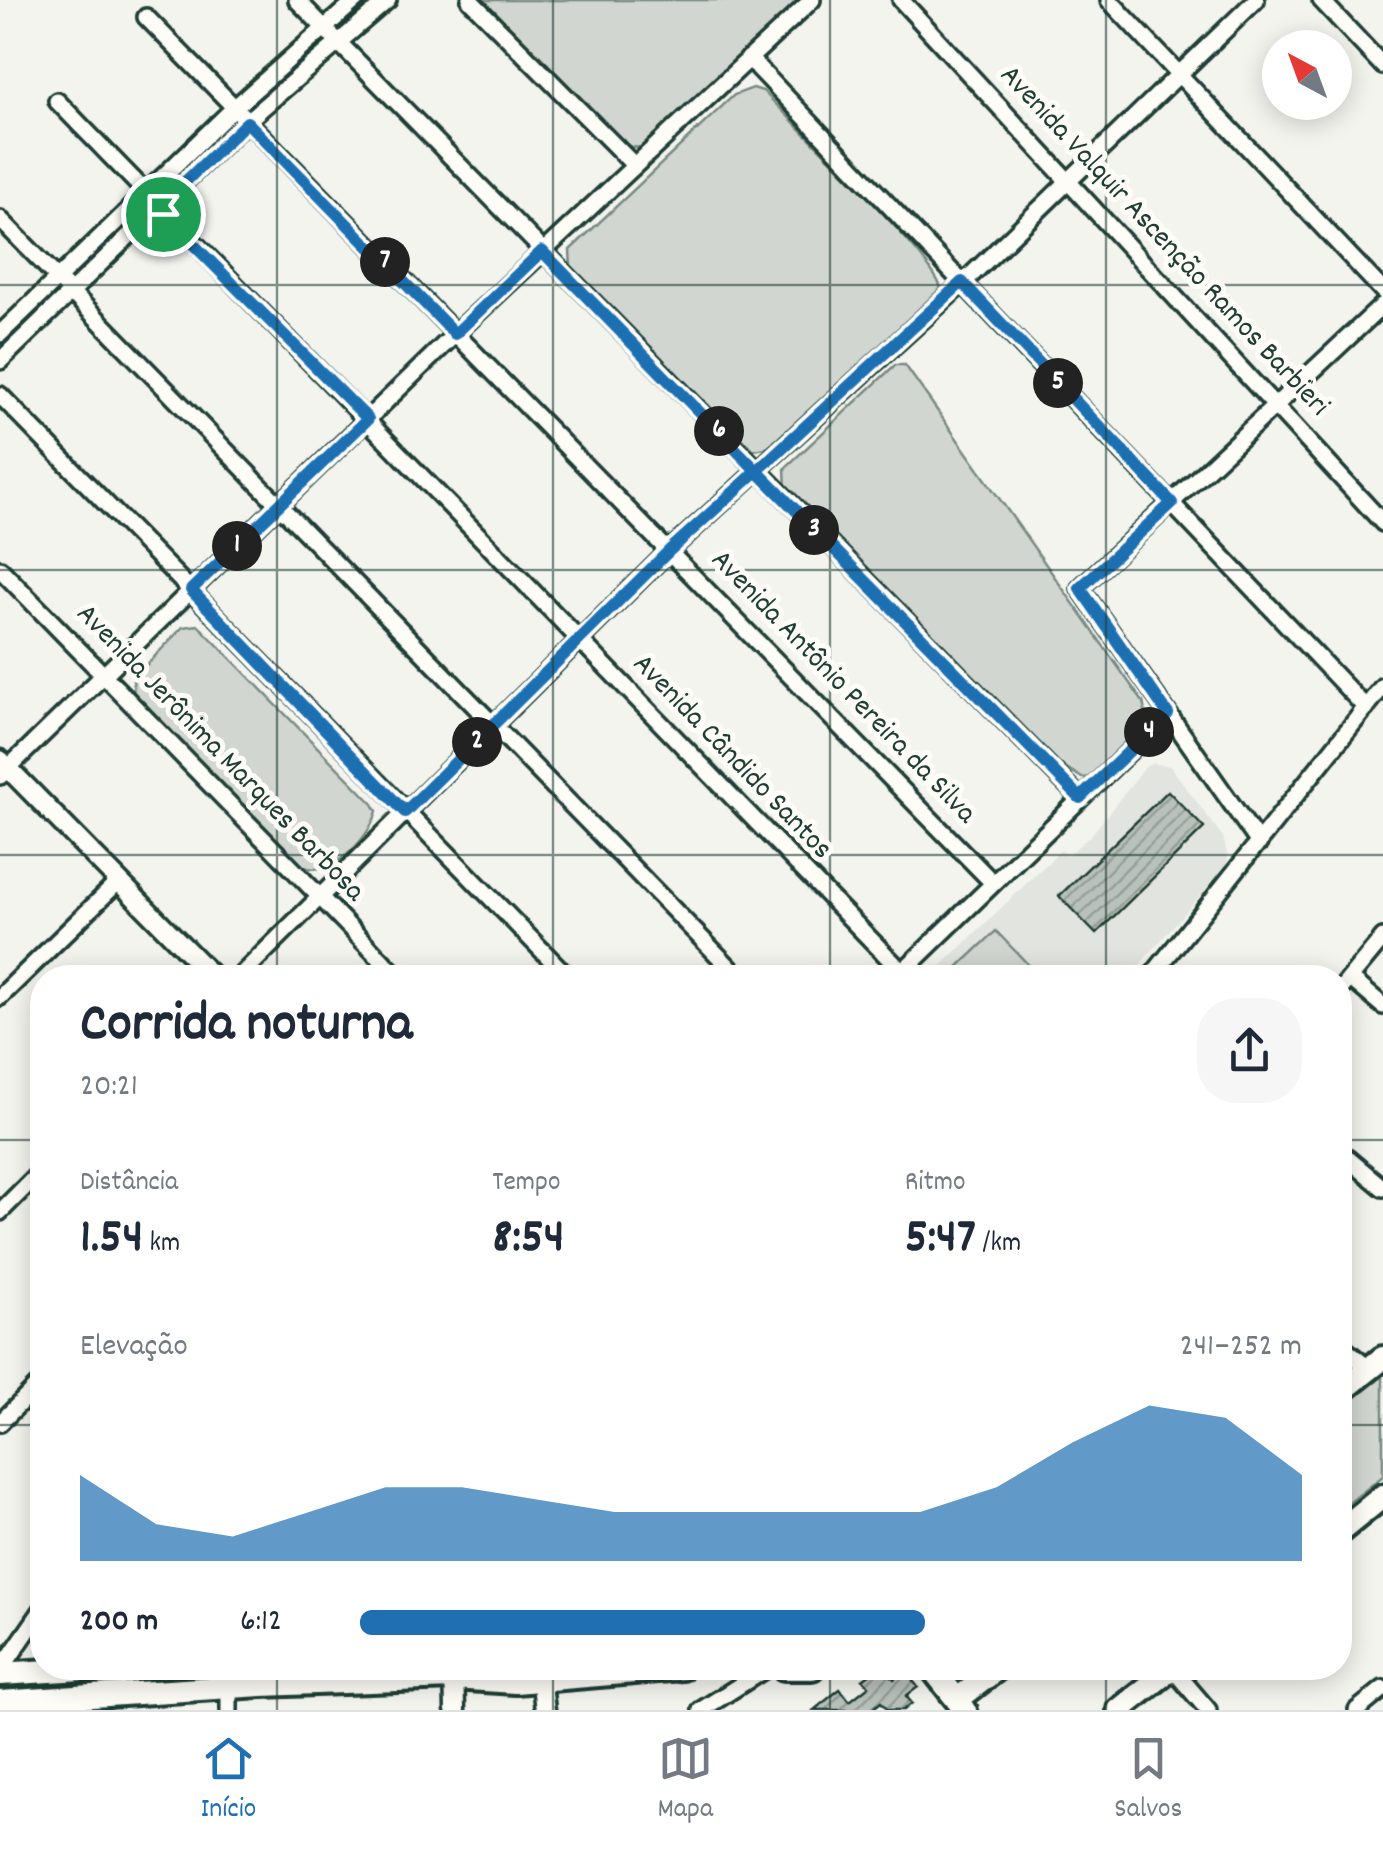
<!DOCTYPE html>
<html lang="pt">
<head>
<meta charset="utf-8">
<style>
	:root { --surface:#fff; --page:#f6f6f7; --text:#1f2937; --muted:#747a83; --line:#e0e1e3; --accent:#1f6fb2 }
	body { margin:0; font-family:Dekko,sans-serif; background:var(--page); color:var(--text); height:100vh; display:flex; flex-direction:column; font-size:38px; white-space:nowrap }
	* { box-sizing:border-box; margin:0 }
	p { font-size:32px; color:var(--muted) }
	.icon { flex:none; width:55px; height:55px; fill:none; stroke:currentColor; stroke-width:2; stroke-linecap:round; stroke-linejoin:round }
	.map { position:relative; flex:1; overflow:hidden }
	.sheet { position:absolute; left:30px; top:965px; width:1322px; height:715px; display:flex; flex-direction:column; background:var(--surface); border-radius:40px; box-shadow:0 5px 25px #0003 }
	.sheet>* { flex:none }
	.needle { width:65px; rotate:319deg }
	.fabs { position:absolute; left:1262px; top:30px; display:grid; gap:20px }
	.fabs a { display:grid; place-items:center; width:90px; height:90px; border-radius:50%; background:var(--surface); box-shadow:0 5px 25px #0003; font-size:50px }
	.pin { position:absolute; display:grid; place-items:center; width:85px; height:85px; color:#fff; margin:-42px; border:5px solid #fff; border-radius:50%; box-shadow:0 2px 10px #0007 }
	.km { position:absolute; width:50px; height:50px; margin:-25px; border-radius:50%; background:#222; color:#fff; font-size:28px; line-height:50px; text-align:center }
	.round { display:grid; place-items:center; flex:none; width:105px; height:105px; border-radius:40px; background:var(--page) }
	.headline { display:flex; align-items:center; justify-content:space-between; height:170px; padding:0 50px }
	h1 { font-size:55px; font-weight:700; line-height:75px }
	.stats { display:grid; grid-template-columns:repeat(3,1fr); gap:15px; height:170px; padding:10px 50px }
	.stats div { display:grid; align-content:center }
	.stats b { font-size:50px; font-weight:700 }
	.stats small { font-size:28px; font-weight:400 }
	.stats p { font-size:28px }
	.chart { height:280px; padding:20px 50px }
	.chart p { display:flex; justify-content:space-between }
	.chart svg { width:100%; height:180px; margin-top:10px; fill:var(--accent); opacity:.7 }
	ul { padding:0 50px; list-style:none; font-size:32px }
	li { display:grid; grid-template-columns:160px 120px 1fr; align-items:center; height:75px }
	li i { height:25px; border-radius:12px; background:var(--accent) }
	.tab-bar { display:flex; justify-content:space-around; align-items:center; height:140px; border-top:2px solid var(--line); background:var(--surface); font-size:28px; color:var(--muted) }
	.tab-bar a { display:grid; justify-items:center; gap:5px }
	.tab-bar .active { color:var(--accent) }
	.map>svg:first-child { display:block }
	.built { fill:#e2e5df }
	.grass { fill:#d1d6d1; stroke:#788a82; stroke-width:2.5 }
	.building { fill:url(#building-hatch); stroke:#1f3d34; stroke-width:2.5 }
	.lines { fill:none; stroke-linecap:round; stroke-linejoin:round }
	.minor-casing { stroke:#1f3d34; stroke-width:22 }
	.tertiary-casing { stroke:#1f3d34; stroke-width:25 }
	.primary-casing { stroke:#1f3d34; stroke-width:30 }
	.minor { stroke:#fdfcf7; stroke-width:15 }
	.tertiary { stroke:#fdfcf7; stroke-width:18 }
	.primary { stroke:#fdfcf7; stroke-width:22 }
	.route-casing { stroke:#fff; stroke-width:20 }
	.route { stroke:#1f6fb2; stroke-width:12 }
	.grid { fill:none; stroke:#1f3d34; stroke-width:2.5; stroke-opacity:0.55 }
	.labels { text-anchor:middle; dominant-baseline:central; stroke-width:10; stroke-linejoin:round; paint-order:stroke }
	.street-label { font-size:30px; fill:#1f3d34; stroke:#fdfcf7 }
</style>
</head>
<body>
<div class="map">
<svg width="1383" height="1710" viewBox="0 0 1383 1710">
	<defs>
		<pattern id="building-hatch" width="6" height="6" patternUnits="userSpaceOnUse" patternTransform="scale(2.5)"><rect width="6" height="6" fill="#b9c1bb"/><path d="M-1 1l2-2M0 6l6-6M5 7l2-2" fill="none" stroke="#969e99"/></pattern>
	</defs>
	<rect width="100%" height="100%" fill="#f4f4ef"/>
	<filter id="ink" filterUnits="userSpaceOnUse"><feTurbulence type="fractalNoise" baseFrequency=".01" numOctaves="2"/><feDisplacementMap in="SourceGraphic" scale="20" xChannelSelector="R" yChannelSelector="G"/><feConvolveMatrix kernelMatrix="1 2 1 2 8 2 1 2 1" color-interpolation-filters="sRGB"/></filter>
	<g filter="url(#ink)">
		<polygon class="built" points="1153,763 1170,766 1223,837 1228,857 1227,865 1129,977 936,977 939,968 1061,850 1067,856 1091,835 1145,767"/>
		<g class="grass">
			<polygon points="476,0 806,0 643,148 624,146"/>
			<path d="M 753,88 L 763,91 C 796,126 931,254 941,288 L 772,447 L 754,450 L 731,429 L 571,268 L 570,250 L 734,95 Z"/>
			<path d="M 895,365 L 905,365 L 1143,702 C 1152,730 1115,762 1094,777 L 1082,778 L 1057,762 L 786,489 L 785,468 Z"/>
			<path d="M 198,625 L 373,804 L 377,811 C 370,838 331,880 302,866 L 134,698 L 133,679 L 183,627 Z"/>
			<polygon points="996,931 1040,977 964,977 956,969"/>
			<polygon points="1383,1376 1383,1476 1340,1510 1340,1410"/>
			<polygon points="210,1668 449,1668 16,1692 20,1683"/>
		</g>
		<g class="building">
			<polygon points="1168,791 1204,828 1096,934 1059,896"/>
			<polygon points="877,1668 886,1669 894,1679 904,1670 918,1687 906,1696 912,1703 904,1710 888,1710 881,1702 871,1710 814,1710 840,1689 850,1701 869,1686 863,1679"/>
		</g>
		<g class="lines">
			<g class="minor-casing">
				<g id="minor">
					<polyline points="297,0 1080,798"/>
					<polyline points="470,0 634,165"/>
					<polyline points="901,0 1383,523"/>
					<polyline points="1109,0 1383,291"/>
					<polyline points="1321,0 1383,66"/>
					<polyline points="146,17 993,883"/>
					<polyline points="749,58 1366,708"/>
					<polyline points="57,101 908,978"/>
					<polyline points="0,219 740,978"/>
					<polyline points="0,334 234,108 356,0"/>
					<polyline points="0,361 247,121 388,0"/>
					<polyline points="0,395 569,978"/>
					<polyline points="0,569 399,978"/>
					<polyline points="0,776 455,334 812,0"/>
					<polyline points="1259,843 1080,588 1383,305"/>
					<polyline points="898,976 1168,714"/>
					<polyline points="238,978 670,550 963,283 1256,0"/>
					<polyline points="1150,978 1383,686"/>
					<polyline points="1350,978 1383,1006"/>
					<polyline points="1340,990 1383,938"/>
					<polyline points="0,997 119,881"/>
					<polyline points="1340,1152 1383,1188"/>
					<polyline points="0,1212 42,1170"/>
					<polyline points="1340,1345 1369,1369"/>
					<polyline points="0,1423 42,1381"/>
					<polyline points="1172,1668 1208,1710"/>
					<polyline points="0,1671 42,1610"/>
					<polyline points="229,1710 229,1689"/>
					<polyline points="701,1710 767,1668"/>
					<polyline points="1357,1710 1383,1689"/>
				</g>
			</g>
			<g class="tertiary-casing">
				<g id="tertiary">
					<polyline points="0,760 214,978"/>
					<polyline points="454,1668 455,1710"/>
					<polyline points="540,1668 545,1710"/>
				</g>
			</g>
			<g class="primary-casing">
				<g id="primary">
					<polyline points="1340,1392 1383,1358"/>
					<polyline points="1340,1531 1383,1496"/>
					<polyline points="784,1668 812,1668"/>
					<polyline points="932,1668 965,1710"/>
					<polyline points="0,1674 98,1668"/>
					<polyline points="958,1699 998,1668"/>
					<polyline points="0,1702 261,1685 453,1678 515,1682 682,1668"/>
					<polyline points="1119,1710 1172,1668"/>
				</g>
			</g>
			<use href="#minor" class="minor"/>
			<use href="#tertiary" class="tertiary"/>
			<use href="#primary" class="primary"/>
		</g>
	</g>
	<g class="lines" filter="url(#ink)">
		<g class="route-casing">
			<polyline id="route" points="163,214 368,419 191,590 405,812 670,550 757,471 1080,798 1168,714 1080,588 1172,503 962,282 757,471 542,251 455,334 247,122 158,208 163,214"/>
		</g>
		<use href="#route" class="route"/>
	</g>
	<path class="grid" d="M 277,0 L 277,978M 553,0 L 553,978M 830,0 L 830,978M 1106,0 L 1106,978M 0,285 L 1383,285M 0,570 L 1383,570M 0,855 L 1383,855M 0,1140 L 42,1140M 1340,1140 L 1383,1140M 0,1425 L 42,1425M 1340,1425 L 1383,1425M 277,1668 L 277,1710M 553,1668 L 553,1710M 830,1668 L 830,1710M 1106,1668 L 1106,1710"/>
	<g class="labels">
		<g class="street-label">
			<text transform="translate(1163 242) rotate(47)">Avenida Valquir Ascenção Ramos Barbieri</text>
			<text transform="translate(842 688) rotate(46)">Avenida Antônio Pereira da Silva</text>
			<text transform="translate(219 754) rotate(46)">Avenida Jerônima Marques Barbosa</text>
			<text transform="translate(731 758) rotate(46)">Avenida Cândido Santos</text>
		</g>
	</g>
</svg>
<div class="fabs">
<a><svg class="needle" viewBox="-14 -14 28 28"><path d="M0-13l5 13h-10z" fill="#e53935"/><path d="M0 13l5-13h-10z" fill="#747a83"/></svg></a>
</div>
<div class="pin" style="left:163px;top:214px;background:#1e9e55"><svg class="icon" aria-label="arrive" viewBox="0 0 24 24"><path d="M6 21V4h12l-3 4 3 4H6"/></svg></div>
<b class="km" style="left:237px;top:546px">1</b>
<b class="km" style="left:477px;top:742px">2</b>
<b class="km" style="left:814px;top:530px">3</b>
<b class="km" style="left:1149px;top:732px">4</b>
<b class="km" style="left:1058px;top:383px">5</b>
<b class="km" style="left:719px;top:431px">6</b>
<b class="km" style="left:385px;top:262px">7</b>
<section class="sheet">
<div class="headline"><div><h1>Corrida noturna</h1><p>20:21</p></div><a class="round"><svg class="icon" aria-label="share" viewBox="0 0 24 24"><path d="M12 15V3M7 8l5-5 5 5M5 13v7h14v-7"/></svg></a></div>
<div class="stats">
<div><p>Distância</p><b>1.54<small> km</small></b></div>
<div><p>Tempo</p><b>8:54</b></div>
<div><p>Ritmo</p><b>5:47<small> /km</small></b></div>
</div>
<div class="chart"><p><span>Elevação</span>241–252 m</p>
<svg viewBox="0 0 160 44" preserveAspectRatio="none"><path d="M0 44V23L10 35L20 38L30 32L40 26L50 26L60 29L70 32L80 32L90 32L100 32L110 32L120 26L130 15L140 6L150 9L160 23V44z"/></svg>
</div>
<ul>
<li><b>200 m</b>6:12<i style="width:60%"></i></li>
</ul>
</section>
</div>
<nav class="tab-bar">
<a class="active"><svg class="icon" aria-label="home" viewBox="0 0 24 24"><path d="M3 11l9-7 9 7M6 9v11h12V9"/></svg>Início</a>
<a><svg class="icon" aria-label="map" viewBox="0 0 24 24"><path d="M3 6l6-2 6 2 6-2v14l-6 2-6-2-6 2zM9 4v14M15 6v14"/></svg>Mapa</a>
<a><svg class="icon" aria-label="saved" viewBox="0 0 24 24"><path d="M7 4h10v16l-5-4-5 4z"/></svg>Salvos</a>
</nav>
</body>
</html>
